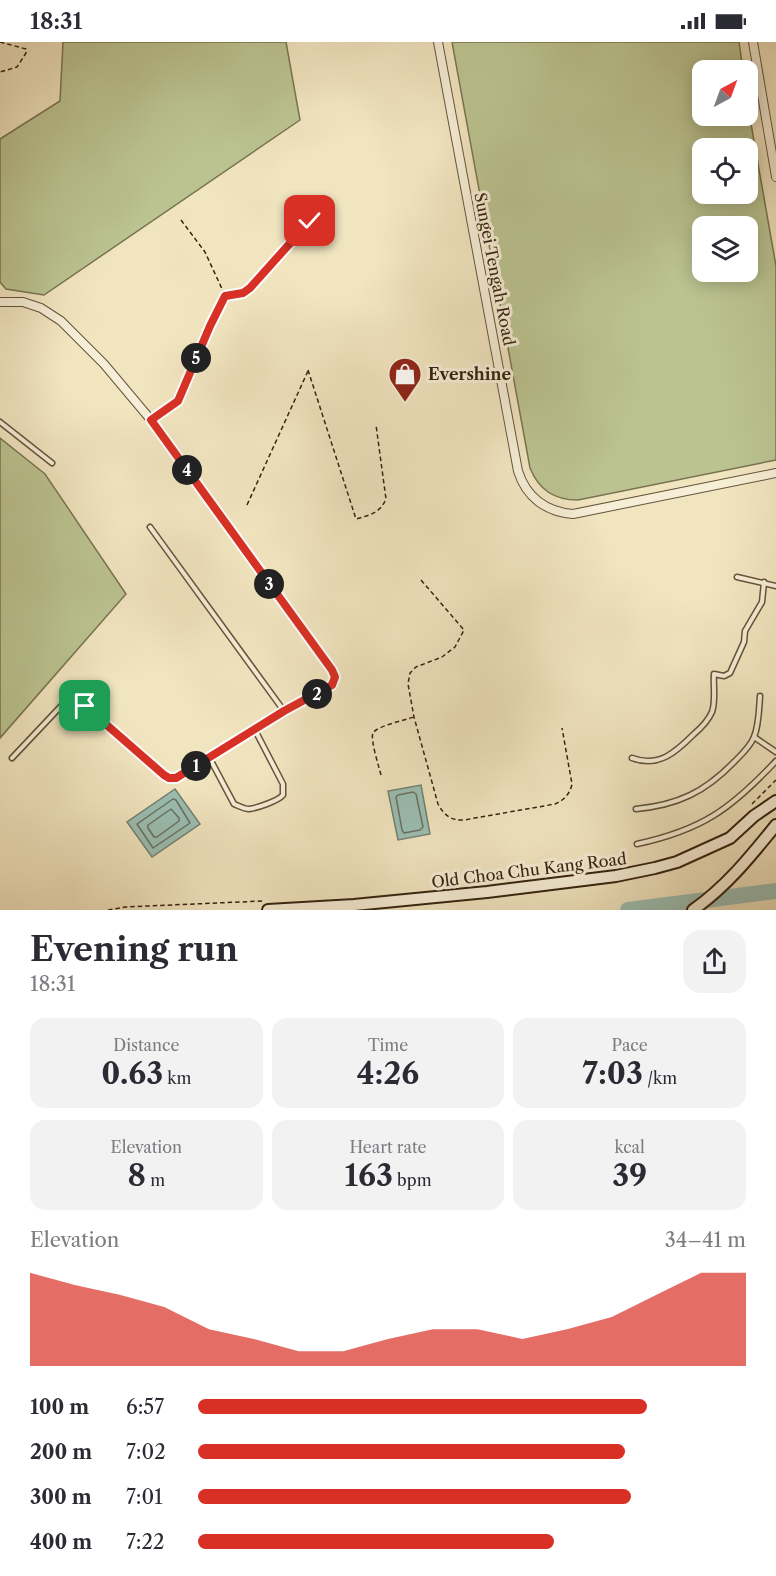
<!DOCTYPE html>
<html lang="en">
<head>
<meta charset="utf-8">
<style>
	:root { --surface:#fff; --page:#f2f2f3; --text:#2b2b33; --muted:#7c7c81; --accent:#d93025 }
	body { margin:0; font-family:"Libre Caslon Text",serif; background:var(--page); color:var(--text); height:100vh; display:flex; flex-direction:column; font-size:22px; white-space:nowrap }
	* { box-sizing:border-box; margin:0 }
	p { font-size:20px; color:var(--muted) }
	.icon { flex:none; width:33px; height:33px; fill:none; stroke:currentColor; stroke-width:2; stroke-linecap:round; stroke-linejoin:round }
	.map { position:relative; height:868px; overflow:hidden }
	.panel { display:flex; flex-direction:column; background:var(--surface); flex:1 }
	.panel>* { flex:none }
	.needle { width:39px; rotate:41deg }
	.tools { position:absolute; left:692px; top:18px; display:grid; gap:12px }
	.tools a { display:grid; place-items:center; width:66px; height:66px; border-radius:12px; background:var(--surface); box-shadow:0 3px 15px #0003; font-size:30px }
	.pin { position:absolute; display:grid; place-items:center; width:51px; height:51px; color:#fff; margin:-26px; border-radius:12px; box-shadow:0 3px 9px #0006 }
	.km { position:absolute; width:30px; height:30px; margin:-15px; border-radius:50%; background:#222; color:#fff; font-size:16px; line-height:30px; text-align:center }
	.round { display:grid; place-items:center; flex:none; width:63px; height:63px; border-radius:18px; background:var(--page) }
	.overview { display:flex; align-items:center; justify-content:space-between; height:102px; padding:0 30px }
	h1 { font-size:33px; font-weight:700; line-height:45px }
	.metrics { display:grid; grid-template-columns:repeat(3,1fr); gap:9px; height:102px; padding:6px 30px }
	.metrics div { display:grid; align-content:center; border-radius:15px; background:var(--page); text-align:center }
	.metrics b { font-size:30px; font-weight:700 }
	.metrics small { font-size:16px; font-weight:400 }
	.metrics p { font-size:16px }
	.chart { height:168px; padding:12px 30px }
	.chart p { display:flex; justify-content:space-between }
	.chart svg { width:100%; height:108px; margin-top:6px; fill:var(--accent); opacity:.7 }
	ul { padding:0 30px; list-style:none; font-size:20px }
	li { display:grid; grid-template-columns:96px 72px 1fr; align-items:center; height:45px }
	li i { height:15px; border-radius:8px; background:var(--accent) }
	.status { display:flex; justify-content:space-between; align-items:center; height:42px; padding:0 30px; background:var(--surface); direction:ltr }
	.status svg { height:16px; fill:currentColor }
	.map>svg:first-child { display:block }
	.green { fill:#bbc491; stroke:#787450; stroke-width:1.5; fill-rule:evenodd }
	.water { fill:#9bbfb3; stroke:#738172; stroke-width:1.5 }
	.lines { fill:none; stroke-linecap:round; stroke-linejoin:round }
	.shore { stroke:#687162; stroke-width:1.5 }
	.river { stroke:#9bbfb3; stroke-width:16 }
	.service-casing { stroke:#65543c; stroke-width:7 }
	.minor-casing { stroke:#65543c; stroke-width:10 }
	.secondary-casing { stroke:#362310; stroke-width:14 }
	.path { stroke:#362310; stroke-width:1.5; stroke-dasharray:4.5 3; stroke-linecap:butt }
	.service { stroke:#f6eed6; stroke-width:4 }
	.minor { stroke:#f6eed6; stroke-width:8 }
	.secondary { stroke:#f6eed6; stroke-width:10 }
	.route-casing { stroke:#fff; stroke-width:12 }
	.route { stroke:#d93025; stroke-width:8 }
	.labels { text-anchor:middle; dominant-baseline:central; stroke-width:6; stroke-linejoin:round; paint-order:stroke }
	.street-label { font-size:16px; fill:#362310; stroke:#f6eed6 }
	.poi-label { font-size:16px; font-weight:bold; fill:#362310; stroke:#f6eed6; text-anchor:start }
</style>
</head>
<body>
<div class="status"><b>18:31</b><svg viewBox="0 0 49 12"><path d="M0 12V9h3v3zM5 12V6h3v6zM10 12V3h3v9zM15 12V0h3v12zM26 1h20v11H26zM47 4h2v5h-2z"/></svg></div>
<div class="map">
<svg width="776" height="868" viewBox="0 0 776 868">
	<rect width="100%" height="100%" fill="#f1e5c0"/>
	<filter id="stains"><feTurbulence type="fractalNoise" baseFrequency=".00333" numOctaves="4"/><feColorMatrix values="0 0 0 0 .2 0 0 0 0 .09 0 0 0 0 .02 0 0 0 .5 -.17"/></filter>
	<radialGradient id="worn" r=".72"><stop offset=".6" stop-color="#630" stop-opacity="0"/><stop offset="1" stop-color="#630" stop-opacity=".3"/></radialGradient>
	<g class="green">
		<polygon points="63,0 286,0 300,78 44,253 6,247 0,240 0,97 60,59"/>
		<path d="M 452,0 L 739,0 L 743,28 L 702,28 L 702,74 L 747,74 L 747,59 L 776,224 L 776,418 L 578,458 C 554,458 539,448 530,426 ZM 702,106 L 747,106 L 747,152 L 702,152 ZM 702,184 L 747,184 L 747,230 L 702,230 Z"/>
		<polygon points="0,396 45,432 126,552 0,696"/>
	</g>
	<g class="water">
		<polygon points="421,743 430,792 398,798 388,749"/>
		<polygon points="175,747 200,782 152,815 127,780"/>
	</g>
	<g class="lines">
		<g class="shore">
			<polygon points="413,750 416,752 423,785 420,788 404,791 402,788 396,755 398,753"/>
			<polygon points="173,757 176,758 190,781 153,806 137,782"/>
			<polygon points="171,767 179,776 179,779 157,795 154,795 148,786 148,783"/>
		</g>
		<polyline class="river" points="628,868 776,849"/>
		<g class="service-casing">
			<g id="service">
				<polyline points="152,377 178,359 210,284 225,254"/>
				<polyline points="0,380 52,421"/>
				<polyline points="150,485 284,669"/>
				<polyline points="737,535 776,544"/>
				<polyline points="754,695 776,710"/>
				<path d="M 209,715 L 234,762 C 239,764 244,767 249,767 C 257,766 278,759 283,753 L 283,742 L 255,688"/>
				<path d="M 12,716 L 63,662 C 72,657 76,658 85,664 L 164,733 L 169,736 L 176,737 L 284,669 L 327,647 L 332,643 L 335,635 L 332,628"/>
				<path d="M 632,716 C 659,726 676,710 694,692 C 701,686 708,679 712,670 C 716,659 713,644 714,632 L 724,634 L 730,631 L 744,600 L 745,589 L 762,560 L 764,540"/>
				<path d="M 636,767 C 678,763 705,750 734,720 C 741,713 750,705 754,695 C 759,683 759,667 760,654"/>
				<path d="M 637,802 C 702,788 731,767 776,719"/>
			</g>
		</g>
		<g class="minor-casing">
			<g id="minor">
				<path d="M 438,0 L 518,429 C 526,455 546,470 573,472 L 776,431"/>
				<polyline points="753,0 776,135"/>
				<polyline points="0,260 23,260 41,266 61,279 104,322 151,378 332,628"/>
			</g>
		</g>
		<g class="secondary-casing">
			<g id="secondary">
				<polyline points="268,868 354,863 487,850 616,834 655,826 677,820 730,796 754,774 776,759"/>
				<path d="M 693,868 C 726,845 750,815 776,783"/>
			</g>
		</g>
		<g class="path">
			<polyline points="0,0 26,7 26,11 17,25 0,30"/>
			<polyline points="181,178 205,210 223,249"/>
			<polyline points="233,253 243,251 250,246 311,179"/>
			<path d="M 308,328 L 356,477 C 370,473 380,471 386,457 L 376,383"/>
			<polyline points="247,463 308,329"/>
			<path d="M 421,538 L 464,588 L 455,605 L 442,615 L 416,625 L 410,631 L 408,642 L 414,675 L 438,762 C 444,773 451,779 464,778 L 555,762 C 564,758 570,752 572,742 L 562,686"/>
			<path d="M 381,733 C 379,725 370,697 373,691 C 377,684 405,678 414,675"/>
			<polyline points="752,762 776,738"/>
			<polyline points="108,868 125,865 263,859"/>
		</g>
		<use href="#service" class="service"/>
		<use href="#minor" class="minor"/>
		<use href="#secondary" class="secondary"/>
	</g>
	<g class="lines">
		<g class="route-casing">
			<polyline id="route" points="85,664 164,733 169,736 176,736 284,669 332,643 335,635 332,628 151,378 178,359 210,284 225,254 243,251 250,246 310,179"/>
		</g>
		<use href="#route" class="route"/>
	</g>
	<defs>
		<g id="shop-pin" transform="scale(1.725)"><path d="M0 17L-7.5 6A9.5 9.5 0 1 1 7.5 6Z" fill="#8f2418" stroke="#f6eed6"/><path d="M-5-2.5h2.3a2.7 3.5 0 0 1 5.4 0H5L5.5 6h-11ZM-1.5-2.5h3a1.5 2.3 0 0 0-3 0Z" fill="#fff"/></g>
	</defs>
	<g fill-rule="evenodd">
		<use href="#shop-pin" x="405" y="332"/>
	</g>
	<g class="labels">
		<g class="street-label">
			<text transform="translate(495 227) rotate(79)">Sungei Tengah Road</text>
			<text transform="translate(529 828) rotate(-7)">Old Choa Chu Kang Road</text>
		</g>
		<g class="poi-label">
			<text x="428" y="332">Evershine</text>
		</g>
	</g>
	<rect width="100%" height="100%" filter="url(#stains)"/>
	<rect width="100%" height="100%" fill="url(#worn)"/>
</svg>
<div class="tools">
<a><svg class="needle" viewBox="-14 -14 28 28"><path d="M0-13l5 13h-10z" fill="#e53935"/><path d="M0 13l5-13h-10z" fill="#7c7c81"/></svg></a>
<a><svg class="icon" aria-label="locate" viewBox="0 0 24 24"><circle cx="12" cy="12" r="6"/><path d="M12 2v4M12 18v4M2 12h4M18 12h4"/></svg></a>
<a><svg class="icon" aria-label="layers" viewBox="0 0 24 24"><path d="M12 4l9 5-9 5-9-5zM3 14l9 5 9-5"/></svg></a>
</div>
<div class="pin" style="left:85px;top:664px;background:#1e9e55"><svg class="icon" aria-label="arrive" viewBox="0 0 24 24"><path d="M6 21V4h12l-3 4 3 4H6"/></svg></div>
<div class="pin" style="left:310px;top:179px;background:#d93025"><svg class="icon" aria-label="check" viewBox="0 0 24 24"><path d="M5 12l5 5 9-10"/></svg></div>
<b class="km" style="left:196px;top:724px">1</b>
<b class="km" style="left:317px;top:652px">2</b>
<b class="km" style="left:269px;top:542px">3</b>
<b class="km" style="left:187px;top:428px">4</b>
<b class="km" style="left:196px;top:316px">5</b>
</div>
<section class="panel">
<div class="overview"><div><h1>Evening run</h1><p>18:31</p></div><a class="round"><svg class="icon" aria-label="share" viewBox="0 0 24 24"><path d="M12 15V3M7 8l5-5 5 5M5 13v7h14v-7"/></svg></a></div>
<div class="metrics">
<div><p>Distance</p><b>0.63<small> km</small></b></div>
<div><p>Time</p><b>4:26</b></div>
<div><p>Pace</p><b>7:03<small> /km</small></b></div>
</div>
<div class="metrics">
<div><p>Elevation</p><b>8<small> m</small></b></div>
<div><p>Heart rate</p><b>163<small> bpm</small></b></div>
<div><p>kcal</p><b>39</b></div>
</div>
<div class="chart"><p><span>Elevation</span>34–41 m</p>
<svg viewBox="0 0 160 44" preserveAspectRatio="none"><path d="M0 44V6L10 11L20 15L30 20L40 29L50 33L60 38L70 38L80 33L90 29L100 29L110 33L120 29L130 24L140 15L150 6L160 6V44z"/></svg>
</div>
<ul>
<li><b>100 m</b>6:57<i style="width:82%"></i></li>
<li><b>200 m</b>7:02<i style="width:78%"></i></li>
<li><b>300 m</b>7:01<i style="width:79%"></i></li>
<li><b>400 m</b>7:22<i style="width:65%"></i></li>
</ul>
</section>
</body>
</html>
